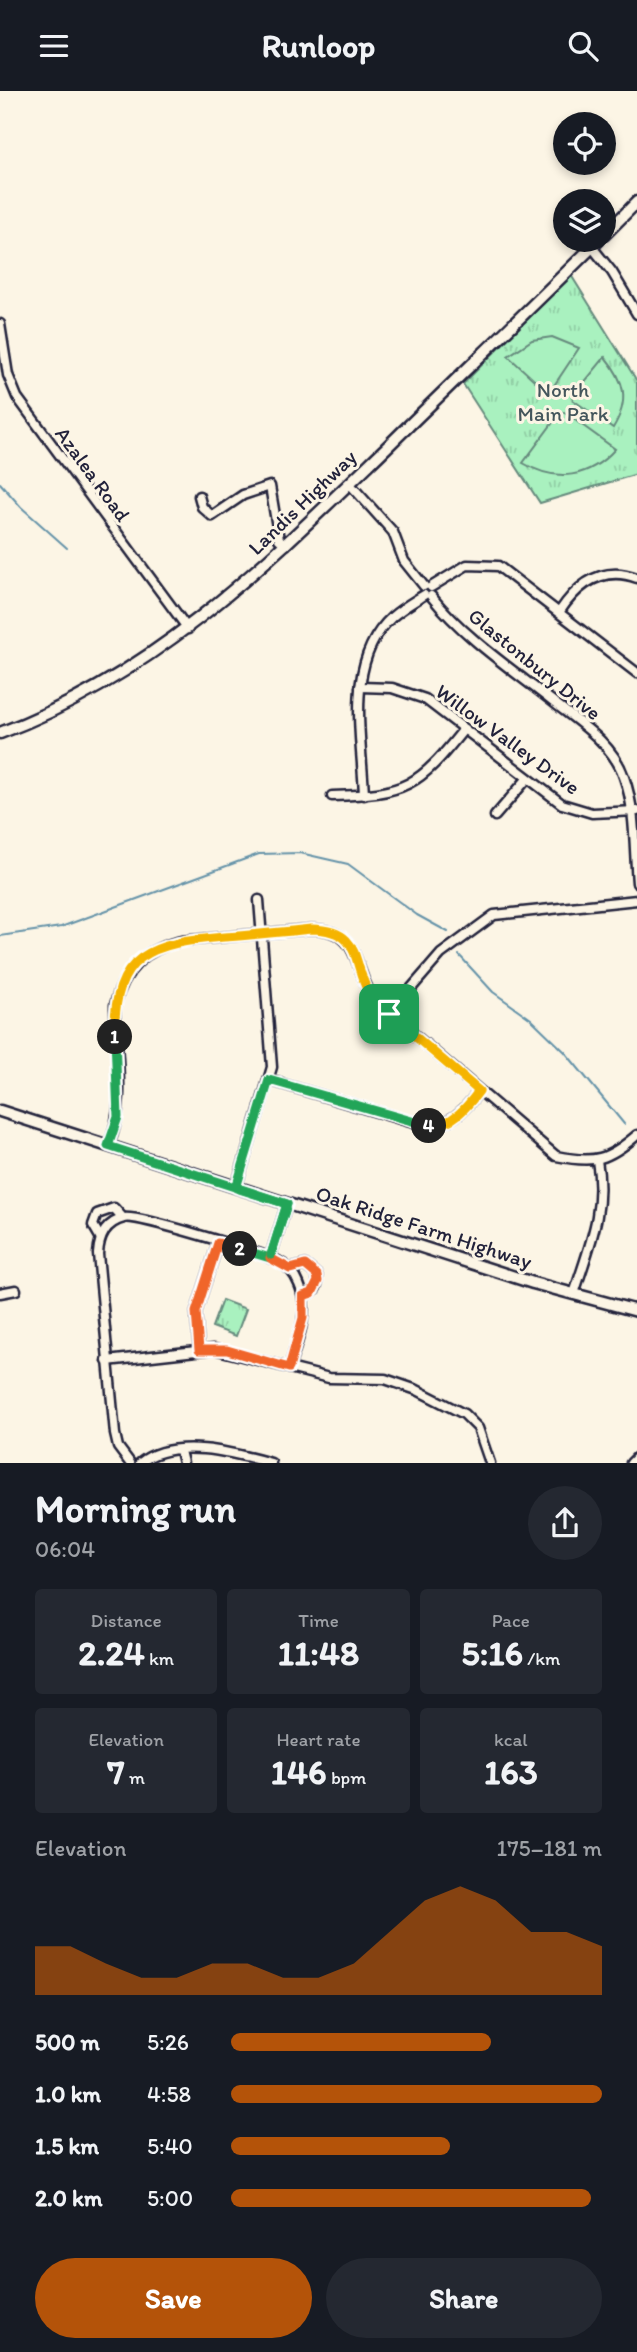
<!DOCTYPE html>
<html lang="en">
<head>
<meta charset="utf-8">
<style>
	:root { --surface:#171b24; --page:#242831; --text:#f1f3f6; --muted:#9ea1a6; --accent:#b45309 }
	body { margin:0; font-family:Itim,sans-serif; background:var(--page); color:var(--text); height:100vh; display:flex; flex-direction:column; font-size:26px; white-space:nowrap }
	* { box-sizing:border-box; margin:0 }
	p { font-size:23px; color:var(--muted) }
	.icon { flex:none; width:38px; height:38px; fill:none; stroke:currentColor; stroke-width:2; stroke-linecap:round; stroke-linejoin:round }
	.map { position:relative; height:1372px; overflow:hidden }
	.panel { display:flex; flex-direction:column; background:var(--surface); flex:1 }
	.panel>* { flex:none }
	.fabs { position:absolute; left:553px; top:21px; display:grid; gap:14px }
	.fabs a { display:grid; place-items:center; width:63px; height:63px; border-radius:50%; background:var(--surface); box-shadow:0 4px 10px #0003; font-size:35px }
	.pin { position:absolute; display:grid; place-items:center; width:60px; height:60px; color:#fff; margin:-30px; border-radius:14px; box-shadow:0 4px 10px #0006 }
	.km { position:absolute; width:35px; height:35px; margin:-18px; border-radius:50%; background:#222; color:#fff; font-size:19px; line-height:35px; text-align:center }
	.round { display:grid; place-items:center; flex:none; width:74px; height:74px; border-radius:37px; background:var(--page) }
	.headline { display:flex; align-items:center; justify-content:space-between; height:119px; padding:0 35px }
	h1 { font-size:38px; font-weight:700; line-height:52px }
	.stats { display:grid; grid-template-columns:repeat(3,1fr); gap:10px; height:119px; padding:7px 35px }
	.stats div { display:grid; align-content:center; border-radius:7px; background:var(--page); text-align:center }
	.stats b { font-size:35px; font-weight:700 }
	.stats small { font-size:19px; font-weight:400 }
	.stats p { font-size:19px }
	.chart { height:196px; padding:14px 35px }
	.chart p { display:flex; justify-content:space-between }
	.chart svg { width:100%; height:126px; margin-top:7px; fill:var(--accent); opacity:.7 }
	.cta { display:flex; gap:14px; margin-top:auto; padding:14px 35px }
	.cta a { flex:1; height:80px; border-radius:42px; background:var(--accent); color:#fff; font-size:28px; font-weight:700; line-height:80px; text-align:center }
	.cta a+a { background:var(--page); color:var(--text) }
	ul { padding:0 35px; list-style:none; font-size:23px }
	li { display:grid; grid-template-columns:112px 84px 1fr; align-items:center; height:52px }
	li i { height:18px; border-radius:9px; background:var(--accent) }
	header { display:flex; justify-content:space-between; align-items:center; height:91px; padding:0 35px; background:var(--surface); font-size:32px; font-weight:700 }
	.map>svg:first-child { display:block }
	.park { fill:url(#park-tufts); stroke:#668a7d; stroke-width:2 }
	.pitch { fill:#a9f1bf; stroke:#668a7d; stroke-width:2 }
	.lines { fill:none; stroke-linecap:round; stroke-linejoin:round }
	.stream { stroke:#6593a9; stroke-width:2 }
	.minor-casing { stroke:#22223b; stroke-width:13 }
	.major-casing { stroke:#22223b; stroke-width:15 }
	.minor { stroke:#fcf5e5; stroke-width:8 }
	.major { stroke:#fcf5e5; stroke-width:10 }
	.split-1-casing { stroke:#fff; stroke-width:14 }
	.split-2-casing { stroke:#fff; stroke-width:14 }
	.split-3-casing { stroke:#fff; stroke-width:14 }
	.split-4-casing { stroke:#fff; stroke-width:14 }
	.split-5-casing { stroke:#fff; stroke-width:14 }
	.split-1 { stroke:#f5b400; stroke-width:9 }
	.split-2 { stroke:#22a559; stroke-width:9 }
	.split-3 { stroke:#f0652b; stroke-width:9 }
	.split-4 { stroke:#22a559; stroke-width:9 }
	.split-5 { stroke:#f5b400; stroke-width:9 }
	.labels { text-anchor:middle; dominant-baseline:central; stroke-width:6; stroke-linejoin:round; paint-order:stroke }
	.park-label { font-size:21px; fill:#44565c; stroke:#fcf5e5 }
	.street-label { font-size:21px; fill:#22223b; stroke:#fcf5e5 }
</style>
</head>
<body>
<header><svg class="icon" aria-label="menu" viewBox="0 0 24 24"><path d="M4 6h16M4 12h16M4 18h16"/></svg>Runloop<svg class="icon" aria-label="search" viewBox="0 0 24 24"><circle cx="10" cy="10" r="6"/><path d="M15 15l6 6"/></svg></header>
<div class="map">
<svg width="637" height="1372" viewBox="0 0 637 1372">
	<defs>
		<pattern id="park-tufts" width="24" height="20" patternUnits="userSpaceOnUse" patternTransform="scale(1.75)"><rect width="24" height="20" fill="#a9f1bf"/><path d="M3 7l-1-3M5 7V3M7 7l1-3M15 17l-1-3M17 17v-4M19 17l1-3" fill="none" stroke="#91cea5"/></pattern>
	</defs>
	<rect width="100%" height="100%" fill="#fcf5e5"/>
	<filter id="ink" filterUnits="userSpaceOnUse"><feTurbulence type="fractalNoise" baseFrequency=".0143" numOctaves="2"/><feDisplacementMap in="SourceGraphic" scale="14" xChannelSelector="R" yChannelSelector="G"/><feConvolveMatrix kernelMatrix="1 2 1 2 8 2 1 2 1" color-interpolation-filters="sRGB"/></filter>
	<g filter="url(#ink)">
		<g class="park">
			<polygon points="571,184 637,290 637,383 540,412 463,293"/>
			<polygon points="222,1209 246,1218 236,1245 212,1236"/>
		</g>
		<g class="pitch">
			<polygon points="552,246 579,257 551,299 546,300 508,265 532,249"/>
			<path d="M 605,266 C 625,290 630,309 613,337 L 573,309 L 573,305 Z"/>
			<path d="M 564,321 L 615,358 C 589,387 557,392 523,372 L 560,322 Z"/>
		</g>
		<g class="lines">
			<g class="stream">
				<polyline points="0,392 21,416 67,457"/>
				<polyline points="0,845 61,836 259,763 300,762 348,773 417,824 448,841"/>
				<polyline points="459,864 493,901 531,928 565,961 624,1033"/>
				<polyline points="134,1370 135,1372"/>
			</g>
			<g class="minor-casing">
				<g id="minor">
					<polyline points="592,156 612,181 637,223"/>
					<polyline points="0,233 8,284 17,306 188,538"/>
					<polyline points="349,392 393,441 404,470 424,495"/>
					<polyline points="199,405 202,416 212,425 243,404 270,395 279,448 286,454"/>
					<polyline points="431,496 467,474 498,475 637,582"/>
					<path d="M 431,505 C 464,546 510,577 552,610 C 578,631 613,652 624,686 C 636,719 634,758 637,792"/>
					<path d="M 560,520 C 578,493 603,474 637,487"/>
					<polyline points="360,596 392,597 425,608 562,713 592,722 637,720"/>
					<path d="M 364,704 C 362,646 344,570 392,526 C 401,518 413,511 424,504"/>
					<path d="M 332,705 C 406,703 418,696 464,638"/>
					<polyline points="495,725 527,688"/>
					<polyline points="389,923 441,863 494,824 637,809"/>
					<path d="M 269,989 L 424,1035 C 450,1035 464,1020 479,1000"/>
					<path d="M 108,1055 C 128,1013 115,959 115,914 C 124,878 145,858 181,850 L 311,838 C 365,839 351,880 376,911 L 556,1065 C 595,1073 608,1069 637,1044"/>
					<polyline points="236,1097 272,976 259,809"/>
					<polyline points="100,1146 93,1134 97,1123 114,1117 123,1127"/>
					<polyline points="270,1167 287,1113"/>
					<path d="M 290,1178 L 305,1174 L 317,1184 C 319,1196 315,1202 303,1205"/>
					<polyline points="0,1202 16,1199"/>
					<path d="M 574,1203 C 589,1155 606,1120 597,1069"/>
					<polyline points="199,1259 196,1221 218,1152"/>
					<polyline points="107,1270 214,1258 329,1287 385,1288 417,1299 464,1323 478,1337 490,1372"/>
					<polyline points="180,1360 183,1372"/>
					<path d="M 130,1372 L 118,1356 L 115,1343 L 98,1163 C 99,1146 105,1132 124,1127 C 136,1123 262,1162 278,1170 C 288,1175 295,1183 299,1193 C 311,1220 297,1251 289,1277"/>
					<path d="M 140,1372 C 173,1345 235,1362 271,1372"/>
					<polyline points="631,1372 637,1366"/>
				</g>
			</g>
			<g class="major-casing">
				<g id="major">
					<polyline points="604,144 637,111"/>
					<path d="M 0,642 C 156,584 269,470 386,357 C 457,287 529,219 599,149"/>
					<polyline points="0,1020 533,1192 637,1220"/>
				</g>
			</g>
			<use href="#minor" class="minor"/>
			<use href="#major" class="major"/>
		</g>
	</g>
	<g class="lines" filter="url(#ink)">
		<g class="split-1-casing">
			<path id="split-1" d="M 115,946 C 112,862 152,852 224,846 C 253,844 282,841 311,838 C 363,839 351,870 369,902 C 374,911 382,916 389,923"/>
		</g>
		<g class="split-2-casing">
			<polyline id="split-2" points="115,946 118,1026 108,1055 287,1113 270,1167 240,1158"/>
		</g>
		<g class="split-3-casing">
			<polyline id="split-3" points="240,1158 218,1152 196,1221 199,1259 227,1259 289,1277 303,1227 303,1205 312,1202 318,1190 317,1184 305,1174 290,1178 270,1167 271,1164"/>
		</g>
		<g class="split-4-casing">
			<polyline id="split-4" points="271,1164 287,1113 236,1097 269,989 429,1035"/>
		</g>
		<g class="split-5-casing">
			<path id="split-5" d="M 389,923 L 479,1000 C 467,1016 452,1035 429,1035"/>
		</g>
		<use href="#split-1" class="split-1"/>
		<use href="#split-2" class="split-2"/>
		<use href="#split-3" class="split-3"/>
		<use href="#split-4" class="split-4"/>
		<use href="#split-5" class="split-5"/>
	</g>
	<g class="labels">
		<g class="park-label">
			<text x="563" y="298">North<tspan x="563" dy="24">Main Park</tspan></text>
		</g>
		<g class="street-label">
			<text transform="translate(93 383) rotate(54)">Azalea Road</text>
			<text transform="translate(302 411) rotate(-44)">Landis Highway</text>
			<text transform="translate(535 573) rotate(39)">Glastonbury Drive</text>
			<text transform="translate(508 648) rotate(36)">Willow Valley Drive</text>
			<text transform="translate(424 1136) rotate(18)">Oak Ridge Farm Highway</text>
		</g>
	</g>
</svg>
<div class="fabs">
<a><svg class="icon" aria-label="locate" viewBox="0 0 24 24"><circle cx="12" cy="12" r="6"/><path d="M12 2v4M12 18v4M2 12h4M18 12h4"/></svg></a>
<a><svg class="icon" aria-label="layers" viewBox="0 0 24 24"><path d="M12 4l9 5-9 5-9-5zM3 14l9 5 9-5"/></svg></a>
</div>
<div class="pin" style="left:389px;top:923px;background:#1e9e55"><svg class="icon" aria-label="arrive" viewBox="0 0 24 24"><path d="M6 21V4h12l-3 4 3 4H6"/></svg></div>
<b class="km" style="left:115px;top:946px">1</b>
<b class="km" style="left:240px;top:1158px">2</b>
<b class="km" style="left:429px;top:1035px">4</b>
</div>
<section class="panel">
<div class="headline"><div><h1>Morning run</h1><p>06:04</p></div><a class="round"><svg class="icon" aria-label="share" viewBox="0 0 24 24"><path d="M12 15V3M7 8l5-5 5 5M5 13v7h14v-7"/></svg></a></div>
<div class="stats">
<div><p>Distance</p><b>2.24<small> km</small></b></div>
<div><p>Time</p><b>11:48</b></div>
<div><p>Pace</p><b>5:16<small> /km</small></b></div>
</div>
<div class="stats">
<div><p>Elevation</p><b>7<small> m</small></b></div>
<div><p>Heart rate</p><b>146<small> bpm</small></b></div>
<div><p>kcal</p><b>163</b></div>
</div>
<div class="chart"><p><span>Elevation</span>175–181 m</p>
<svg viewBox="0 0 160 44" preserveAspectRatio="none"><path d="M0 44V27L10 27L20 33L30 38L40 38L50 33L60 33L70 38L80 38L90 33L100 22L110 11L120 6L130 11L140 22L150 22L160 27V44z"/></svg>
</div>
<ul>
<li><b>500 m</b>5:26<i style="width:70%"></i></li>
<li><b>1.0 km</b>4:58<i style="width:100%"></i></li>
<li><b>1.5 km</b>5:40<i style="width:59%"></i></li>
<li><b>2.0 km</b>5:00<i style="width:97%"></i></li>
</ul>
<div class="cta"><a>Save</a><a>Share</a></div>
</section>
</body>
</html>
